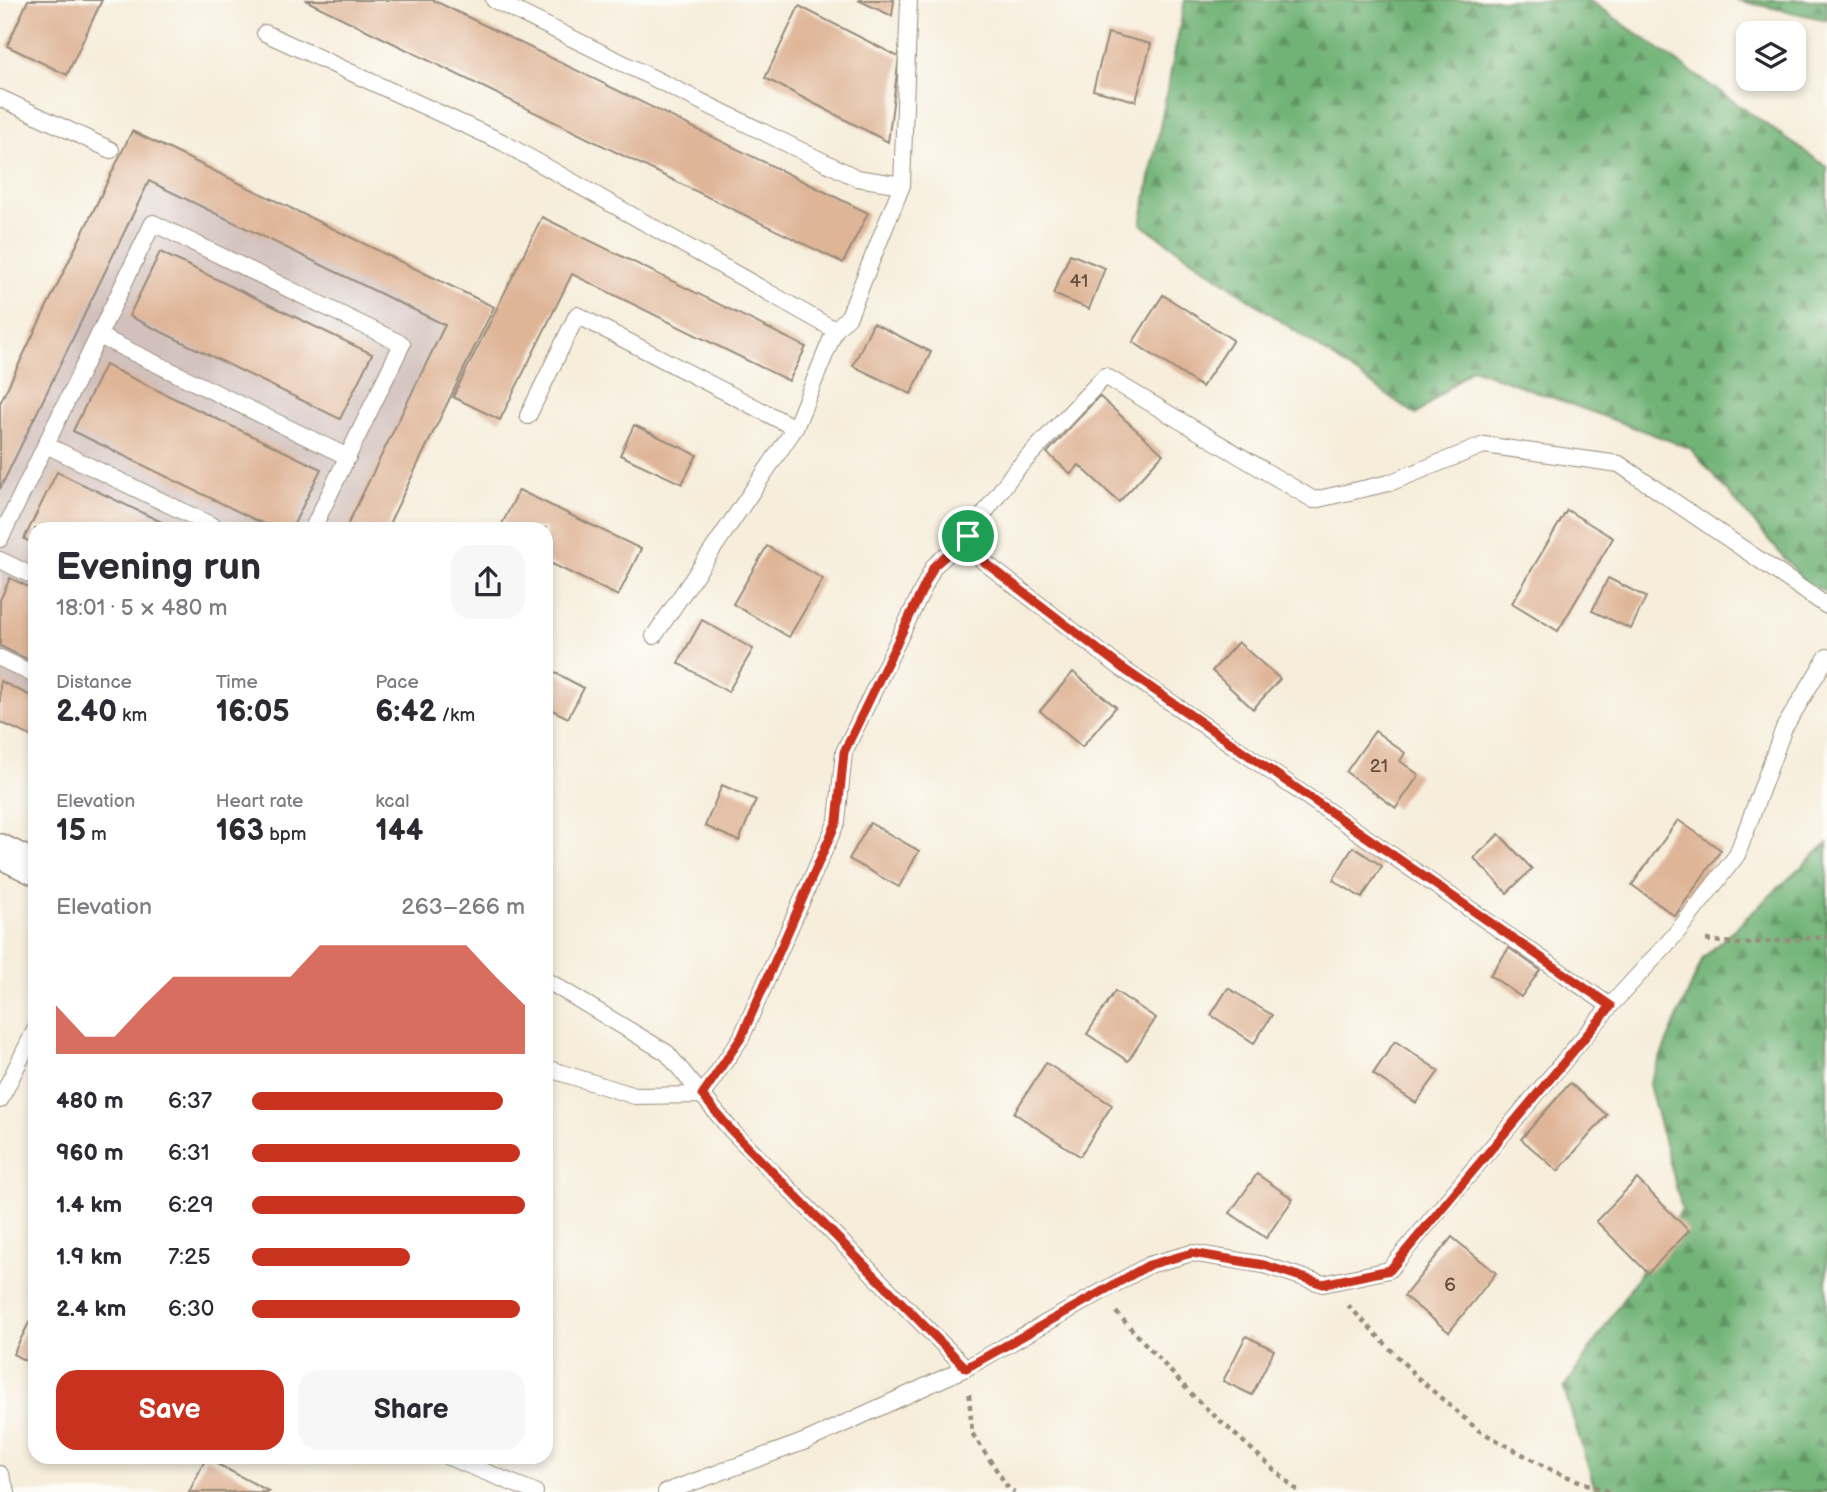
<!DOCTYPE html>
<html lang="en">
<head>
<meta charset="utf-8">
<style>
	:root { --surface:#fff; --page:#f7f7f7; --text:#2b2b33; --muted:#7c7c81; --accent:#c8321e }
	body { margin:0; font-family:"Balsamiq Sans",sans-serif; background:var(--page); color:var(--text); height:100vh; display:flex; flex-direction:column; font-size:26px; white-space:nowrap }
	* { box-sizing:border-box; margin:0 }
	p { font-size:23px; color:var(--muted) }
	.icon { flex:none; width:38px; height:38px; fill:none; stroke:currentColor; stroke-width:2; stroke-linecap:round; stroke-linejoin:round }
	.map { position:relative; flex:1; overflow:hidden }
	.side { position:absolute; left:28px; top:522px; width:525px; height:942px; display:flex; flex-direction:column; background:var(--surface); border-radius:21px; box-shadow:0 4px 10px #0003 }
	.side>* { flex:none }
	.fabs { position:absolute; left:1736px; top:21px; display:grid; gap:14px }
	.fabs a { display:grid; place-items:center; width:70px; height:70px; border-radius:14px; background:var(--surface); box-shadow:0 4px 10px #0003; font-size:35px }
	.pin { position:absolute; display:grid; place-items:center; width:60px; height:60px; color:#fff; margin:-30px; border:4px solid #fff; border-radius:50%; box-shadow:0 2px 7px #0007 }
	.round { display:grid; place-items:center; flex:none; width:74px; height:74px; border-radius:21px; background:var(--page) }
	.headline { display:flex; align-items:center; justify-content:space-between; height:119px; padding:0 28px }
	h1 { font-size:38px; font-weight:600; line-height:52px }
	.stats { display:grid; grid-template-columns:repeat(3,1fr); gap:10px; height:119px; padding:7px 28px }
	.stats div { display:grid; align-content:center }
	.stats b { font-size:30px; font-weight:600 }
	.stats small { font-size:19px; font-weight:400 }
	.stats p { font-size:19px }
	.chart { height:196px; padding:14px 28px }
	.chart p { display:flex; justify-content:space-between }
	.chart svg { width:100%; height:126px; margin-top:7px; fill:var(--accent); opacity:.7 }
	.cta { display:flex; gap:14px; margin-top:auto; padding:14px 28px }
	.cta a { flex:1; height:80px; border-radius:21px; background:var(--accent); color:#fff; font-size:28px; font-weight:600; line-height:80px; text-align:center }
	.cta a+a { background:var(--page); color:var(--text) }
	ul { padding:0 28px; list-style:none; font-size:23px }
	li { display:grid; grid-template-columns:112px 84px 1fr; align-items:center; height:52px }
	li i { height:18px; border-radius:9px; background:var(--accent) }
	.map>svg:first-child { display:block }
	.industrial { fill:#d1c0bc }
	.forest { fill:url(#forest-firs); stroke:#566e4a; stroke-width:2 }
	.building { fill:#dfb598 }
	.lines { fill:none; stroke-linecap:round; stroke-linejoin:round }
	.service-casing { stroke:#988c7c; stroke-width:18 }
	.minor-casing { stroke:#988c7c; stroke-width:36 }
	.path { stroke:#988c7c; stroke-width:4.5; stroke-dasharray:5 5; stroke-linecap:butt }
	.service { stroke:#fff; stroke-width:16 }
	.minor { stroke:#fff; stroke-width:33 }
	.route-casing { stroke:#fff; stroke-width:14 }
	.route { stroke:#c8321e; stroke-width:9 }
	.labels { text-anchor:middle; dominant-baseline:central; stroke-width:7; stroke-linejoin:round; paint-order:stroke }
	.number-label { font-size:19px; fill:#644d3c }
</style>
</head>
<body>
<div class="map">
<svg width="1827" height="1492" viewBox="0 0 1827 1492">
	<defs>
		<pattern id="forest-firs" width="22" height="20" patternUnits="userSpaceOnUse" patternTransform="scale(1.75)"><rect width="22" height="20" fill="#71b377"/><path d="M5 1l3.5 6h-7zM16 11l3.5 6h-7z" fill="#5e9261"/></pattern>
	</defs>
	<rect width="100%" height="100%" fill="#fdfcf7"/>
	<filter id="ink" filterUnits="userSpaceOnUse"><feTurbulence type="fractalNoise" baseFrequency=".0143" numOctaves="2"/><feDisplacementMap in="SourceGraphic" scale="14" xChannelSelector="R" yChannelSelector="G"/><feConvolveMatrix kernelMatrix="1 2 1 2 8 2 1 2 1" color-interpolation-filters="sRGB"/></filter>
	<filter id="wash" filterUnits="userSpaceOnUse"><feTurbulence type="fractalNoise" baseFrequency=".00686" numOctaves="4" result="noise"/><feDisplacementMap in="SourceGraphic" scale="28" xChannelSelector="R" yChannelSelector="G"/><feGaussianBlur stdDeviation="1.57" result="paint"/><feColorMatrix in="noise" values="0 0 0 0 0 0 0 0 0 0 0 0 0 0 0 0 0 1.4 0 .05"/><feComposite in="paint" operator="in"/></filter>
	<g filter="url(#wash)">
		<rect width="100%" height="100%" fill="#f6edda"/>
		<polygon class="industrial" points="132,131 494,307 387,528 35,528 35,738 0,722 0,403"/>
		<g class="forest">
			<polygon points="1185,0 1589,0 1827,167 1827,592 1806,583 1690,448 1472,368 1416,415 1141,224"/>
			<polygon points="1736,0 1827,0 1827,20"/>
			<polygon points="1827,843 1827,1492 1596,1492 1564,1389 1682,1209 1649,1084 1703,958"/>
		</g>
		<g id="blocks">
			<g class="building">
				<polygon points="28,0 102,0 67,75 7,46"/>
				<polygon points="305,0 433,0 868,213 843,263"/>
				<polygon points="858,0 894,0 892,16"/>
				<polygon points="799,6 899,57 888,142 765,78"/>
				<polygon points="1108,33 1151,44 1136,101 1093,90"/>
				<polygon points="132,131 494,307 387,528 346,528 445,325 149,181 0,489 0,403"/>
				<polygon points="542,217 806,347 789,381 572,274 500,420 453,397"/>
				<polygon points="160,252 372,354 340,419 129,316"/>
				<polygon points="1070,254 1105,268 1089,309 1053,294"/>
				<polygon points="1163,295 1233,340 1202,387 1133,342"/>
				<polygon points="873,323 931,352 911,394 853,366"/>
				<polygon points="105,365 321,469 292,528 272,528 73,431"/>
				<polygon points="1099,396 1163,454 1119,502 1079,465 1071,474 1047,453"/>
				<polygon points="634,425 697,455 682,484 620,455"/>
				<polygon points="57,472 174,528 35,528 35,544 24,539"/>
				<polygon points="519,490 641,549 618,596 546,561 546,528 500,528"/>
				<polygon points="1567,510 1613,538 1558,631 1512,603"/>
				<polygon points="767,546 823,579 789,637 733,604"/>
				<polygon points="10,578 35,590 35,663 0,646 0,600"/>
				<polygon points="1608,578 1646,597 1631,629 1592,611"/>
				<polygon points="702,620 753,649 728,692 678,663"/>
				<polygon points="1238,642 1280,679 1253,709 1212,671"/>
				<polygon points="546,668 584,688 568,718 546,707"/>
				<polygon points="1073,672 1116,707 1082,747 1040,711"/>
				<polygon points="0,681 35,698 35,738 0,722"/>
				<polygon points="1375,731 1405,753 1400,761 1419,775 1396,808 1346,772"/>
				<polygon points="722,785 756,800 739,841 705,826"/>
				<polygon points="1678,820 1721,850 1675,916 1632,885"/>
				<polygon points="870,823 919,851 899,887 849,859"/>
				<polygon points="1499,834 1532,869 1507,893 1474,858"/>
				<polygon points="1353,847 1382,866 1362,898 1333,880"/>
				<polygon points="1509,948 1540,970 1521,997 1490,975"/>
				<polygon points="1228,988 1272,1015 1254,1043 1211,1015"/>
				<polygon points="1115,991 1156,1018 1128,1061 1087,1034"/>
				<polygon points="1395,1041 1439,1071 1416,1103 1373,1074"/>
				<polygon points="1046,1063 1112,1105 1080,1156 1014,1113"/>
				<polygon points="1570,1083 1607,1115 1558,1171 1521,1139"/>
				<polygon points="1257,1174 1293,1199 1266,1238 1230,1213"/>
				<polygon points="1637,1179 1689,1231 1648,1273 1596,1221"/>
				<polygon points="1452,1237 1496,1273 1449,1332 1404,1296"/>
				<polygon points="35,1311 35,1366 13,1354"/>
				<polygon points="1246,1336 1274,1350 1252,1395 1223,1381"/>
				<polygon points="206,1458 270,1492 189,1492"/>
			</g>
		</g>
	</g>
	<g filter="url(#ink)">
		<use href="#blocks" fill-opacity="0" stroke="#988c7c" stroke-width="2"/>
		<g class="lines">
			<g class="service-casing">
				<g id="service">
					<polyline points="494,0 857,178 902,185 909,0"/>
					<polyline points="265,33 502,142 835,330"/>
					<polyline points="0,98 111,150"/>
					<polyline points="99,336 348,457"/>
					<polyline points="528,416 577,315 795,428"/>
					<polyline points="46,445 217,528"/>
					<polyline points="968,536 1014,472 1105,376 1314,500 1389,483 1484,445 1619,464 1827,606"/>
					<polyline points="0,539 153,223 402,344 313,528"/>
					<polyline points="0,560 35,577"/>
					<polyline points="654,636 795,428 835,330 849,316 902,185"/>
					<polyline points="0,658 35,675"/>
					<polyline points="546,980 667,1053 702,1095 741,1038 837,821 844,752 934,566 968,536 983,561 1121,668 1610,1006"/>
					<polyline points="546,1068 635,1096 702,1095 730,1129 966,1368"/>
					<polyline points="0,1100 35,1030"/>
					<polyline points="446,1456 535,1492"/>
					<polyline points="0,1474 7,1492"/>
					<polyline points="666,1492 806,1441 966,1368 1149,1265 1192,1253 1264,1265 1323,1284 1389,1270 1610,1006 1674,936 1737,855 1784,728 1827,657"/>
				</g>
			</g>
			<g class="minor-casing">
				<polyline id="minor" points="0,851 35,868"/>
			</g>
			<g class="path">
				<polyline points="1706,940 1740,944 1827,937"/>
				<polyline points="1348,1305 1418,1378 1478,1430 1555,1472 1609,1492"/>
				<polyline points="1116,1312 1196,1399 1299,1492"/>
				<polyline points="969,1394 972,1433 1009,1489 1015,1492"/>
			</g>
			<use href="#service" class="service"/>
			<use href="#minor" class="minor"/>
		</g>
	</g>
	<g class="lines" filter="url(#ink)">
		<g class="route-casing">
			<polygon id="route" points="968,536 983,561 1121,667 1611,1006 1390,1270 1323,1284 1264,1265 1192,1253 1149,1265 966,1368 730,1129 702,1095 741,1038 837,821 844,752 934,566"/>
		</g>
		<use href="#route" class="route"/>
	</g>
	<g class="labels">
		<g class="number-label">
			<text x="1079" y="281">41</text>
			<text x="1379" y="766">21</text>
			<text x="1450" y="1285">6</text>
		</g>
	</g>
</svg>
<div class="fabs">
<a><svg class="icon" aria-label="layers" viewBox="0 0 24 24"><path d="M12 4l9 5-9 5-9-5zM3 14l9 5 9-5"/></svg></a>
</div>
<div class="pin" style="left:968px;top:536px;background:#1e9e55"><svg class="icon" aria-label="arrive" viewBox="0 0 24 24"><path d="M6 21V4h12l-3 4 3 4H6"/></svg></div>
<section class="side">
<div class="headline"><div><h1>Evening run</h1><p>18:01 · 5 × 480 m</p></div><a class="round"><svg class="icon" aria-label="share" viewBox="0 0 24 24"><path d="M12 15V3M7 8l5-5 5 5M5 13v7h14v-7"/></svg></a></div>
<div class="stats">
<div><p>Distance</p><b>2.40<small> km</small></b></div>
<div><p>Time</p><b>16:05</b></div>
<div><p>Pace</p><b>6:42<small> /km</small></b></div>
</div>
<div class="stats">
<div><p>Elevation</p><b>15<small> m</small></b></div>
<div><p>Heart rate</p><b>163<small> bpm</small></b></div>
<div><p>kcal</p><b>144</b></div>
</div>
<div class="chart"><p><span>Elevation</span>263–266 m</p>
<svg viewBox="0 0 160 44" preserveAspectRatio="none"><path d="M0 44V27L10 38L20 38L30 27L40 17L50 17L60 17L70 17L80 17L90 6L100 6L110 6L120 6L130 6L140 6L150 17L160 27V44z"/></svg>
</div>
<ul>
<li><b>480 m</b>6:37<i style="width:92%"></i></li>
<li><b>960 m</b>6:31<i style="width:98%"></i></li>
<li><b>1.4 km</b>6:29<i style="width:100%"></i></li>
<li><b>1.9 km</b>7:25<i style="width:58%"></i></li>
<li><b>2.4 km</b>6:30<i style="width:98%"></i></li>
</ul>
<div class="cta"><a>Save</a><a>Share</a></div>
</section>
</div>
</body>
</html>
